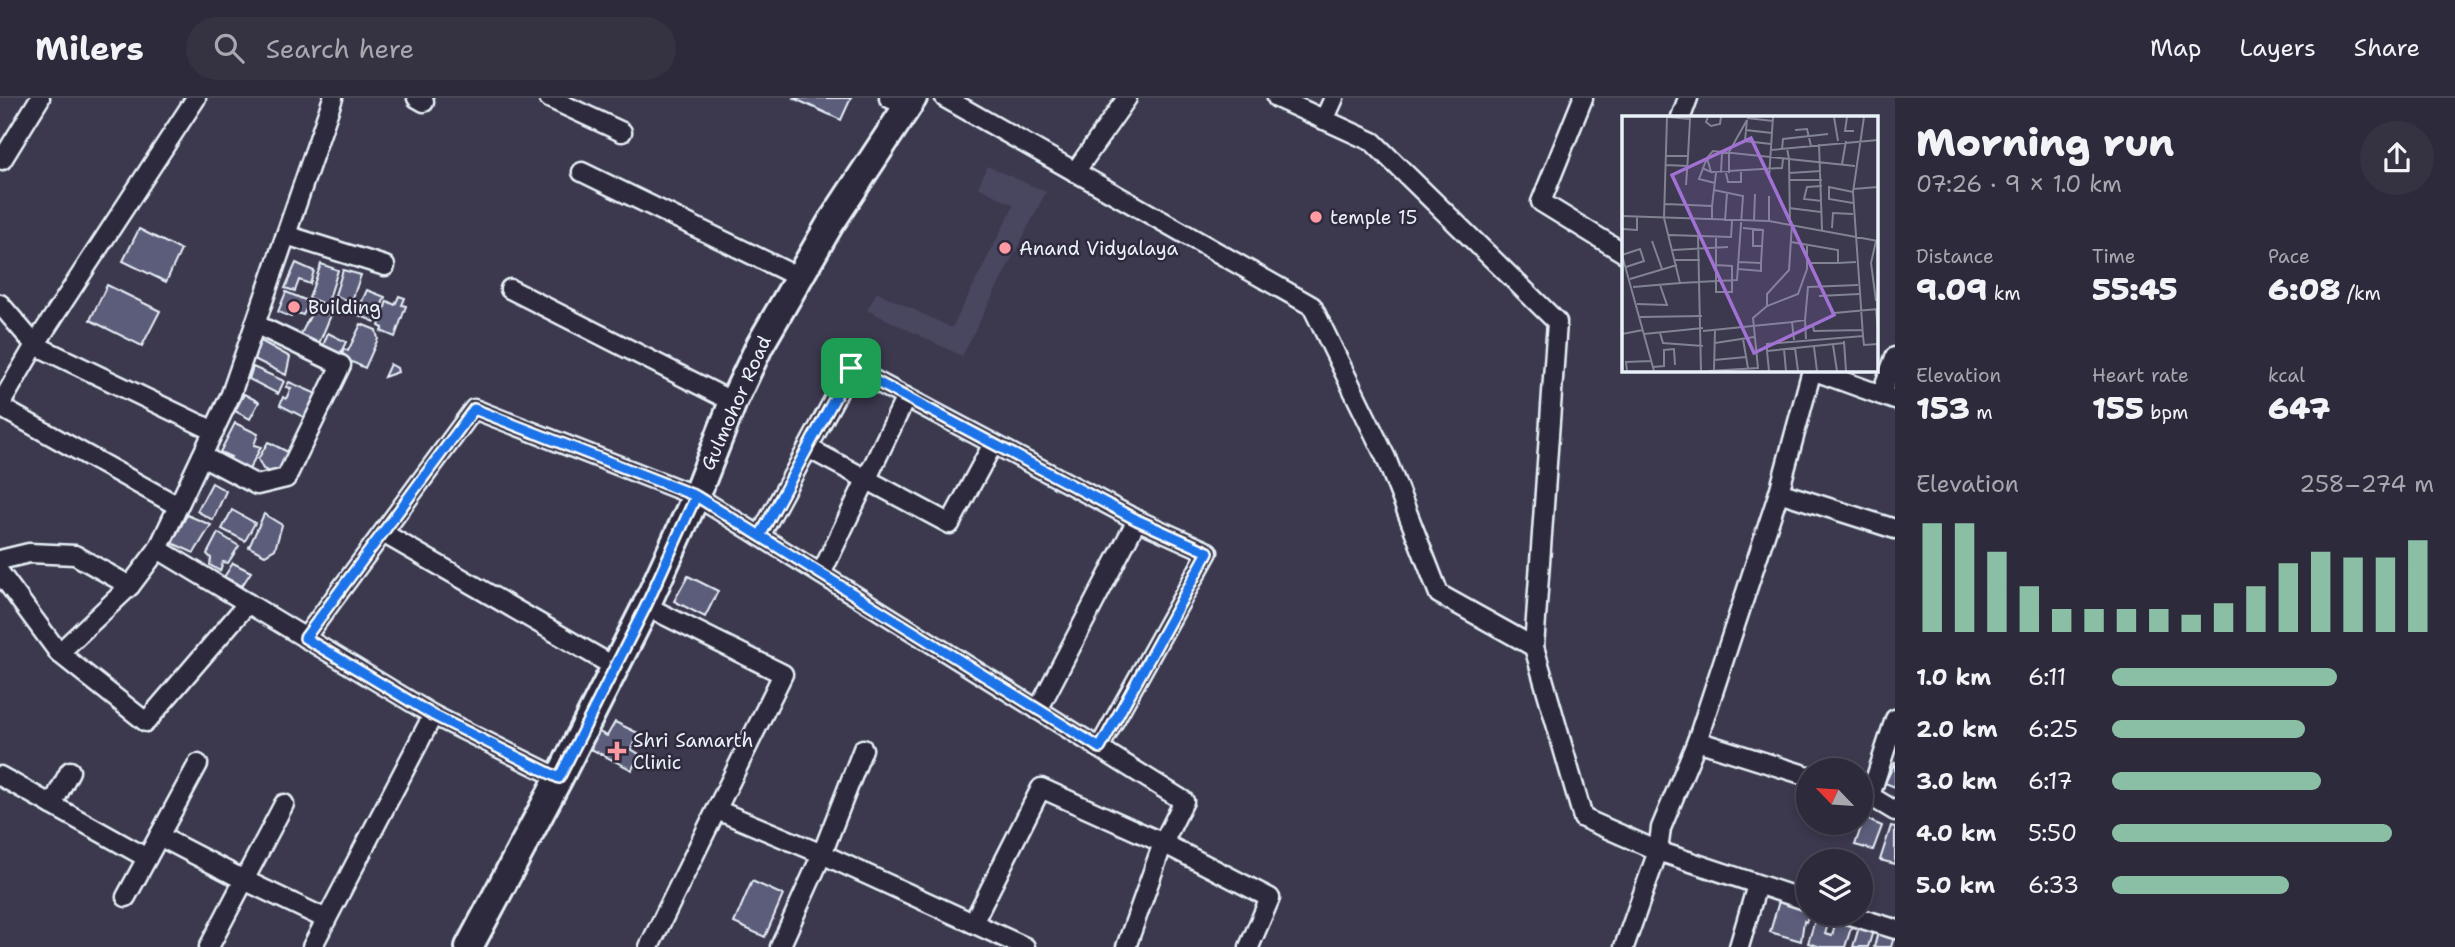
<!DOCTYPE html>
<html lang="en">
<head>
<meta charset="utf-8">
<style>
	:root { --surface:#2d2b3b; --page:#353342; --text:#f1f3f6; --muted:#a7a7af; --line:#484755; --accent:#8abfa5 }
	body { margin:0; font-family:"Shantell Sans",sans-serif; background:var(--page); color:var(--text); height:100vh; display:flex; flex-direction:column; font-size:26px; white-space:nowrap }
	* { box-sizing:border-box; margin:0 }
	p { font-size:23px; color:var(--muted) }
	.icon { flex:none; width:38px; height:38px; fill:none; stroke:currentColor; stroke-width:2; stroke-linecap:round; stroke-linejoin:round }
	.map { position:relative; flex:1; overflow:hidden }
	.drawer { display:flex; flex-direction:column; background:var(--surface); width:560px }
	.drawer>* { flex:none }
	.needle { width:46px; rotate:295deg }
	.controls { position:absolute; left:1796px; top:660px; display:grid; gap:14px }
	.controls a { display:grid; place-items:center; width:77px; height:77px; border-radius:50%; background:var(--surface); box-shadow:0 4px 10px #0003,0 0 0 2px var(--line); font-size:35px }
	.pin { position:absolute; display:grid; place-items:center; width:60px; height:60px; color:#fff; margin:-30px; border-radius:14px; box-shadow:0 4px 10px #0006 }
	.round { display:grid; place-items:center; flex:none; width:74px; height:74px; border-radius:37px; background:var(--page) }
	.head { display:flex; align-items:center; justify-content:space-between; height:119px; padding:0 21px }
	h1 { font-size:38px; font-weight:800; line-height:52px }
	.metrics { display:grid; grid-template-columns:repeat(3,1fr); gap:10px; height:119px; padding:7px 21px }
	.metrics div { display:grid; align-content:center }
	.metrics b { font-size:30px; font-weight:800 }
	.metrics small { font-size:19px; font-weight:400 }
	.metrics p { font-size:19px }
	.chart { height:196px; padding:14px 21px }
	.chart p { display:flex; justify-content:space-between }
	.chart svg { width:100%; height:126px; margin-top:7px; stroke:var(--accent); stroke-width:6 }
	ul { padding:0 21px; list-style:none; font-size:23px }
	li { display:grid; grid-template-columns:112px 84px 1fr; align-items:center; height:52px }
	li i { height:18px; border-radius:9px; background:var(--accent) }
	header { display:flex; align-items:center; gap:42px; box-sizing:border-box; height:98px; padding:0 35px; background:var(--surface); border-bottom:2px solid var(--line) }
	header strong { font-size:33px }
	nav { display:flex; gap:38px; margin-inline-start:auto; font-size:24px }
	.search { width:490px; height:63px; background:var(--page); display:flex; align-items:center; gap:18px; box-sizing:border-box; padding:0 24px; border-radius:38px; color:var(--muted); font-size:26px }
	main { display:flex; flex:1; min-height:0 }
	.map>svg:first-child { display:block }
	.built { fill:#48475f }
	.building { fill:#5b5d7a; stroke:#e8f1f8; stroke-width:2 }
	.lines { fill:none; stroke-linecap:round; stroke-linejoin:round }
	.street-casing { stroke:#e8f1f8; stroke-width:23 }
	.secondary-casing { stroke:#e8f1f8; stroke-width:32 }
	.street { stroke:#2f2a3d; stroke-width:18 }
	.secondary { stroke:#2f2a3d; stroke-width:26 }
	.route-casing { stroke:#fff; stroke-width:14 }
	.route { stroke:#1a73e8; stroke-width:9 }
	.poi-dot { fill:#ff9aa2; stroke:#2f2a3d; stroke-width:2.5 }
	.labels { text-anchor:middle; dominant-baseline:central; stroke-width:5; stroke-linejoin:round; paint-order:stroke }
	.poi-label { font-size:19px; fill:#e8f1f8; stroke:#2f2a3d; text-anchor:start }
	.street-label { font-size:19px; fill:#e8f1f8; stroke:#2f2a3d }
	.inset-road { fill:none; stroke:#818393; stroke-width:2 }
	.view { fill:#a171d3; fill-opacity:0.15; stroke:#a171d3; stroke-width:3.5 }
	.inset-edge { fill:none; stroke:#e8f1f8; stroke-width:3.5 }
</style>
</head>
<body>
<header>
<strong>Milers</strong>
<div class="search"><svg class="icon" aria-label="search" viewBox="0 0 24 24"><circle cx="10" cy="10" r="6"/><path d="M15 15l6 6"/></svg>Search here</div>
<nav><a>Map</a><a>Layers</a><a>Share</a></nav>
</header>
<main>
<div class="map">
<svg width="1895" height="849" viewBox="0 0 1895 849">
	<rect width="100%" height="100%" fill="#3c394f"/>
	<filter id="ink" filterUnits="userSpaceOnUse"><feTurbulence type="fractalNoise" baseFrequency=".0143" numOctaves="2"/><feDisplacementMap in="SourceGraphic" scale="14" xChannelSelector="R" yChannelSelector="G"/><feConvolveMatrix kernelMatrix="1 2 1 2 8 2 1 2 1" color-interpolation-filters="sRGB"/></filter>
	<g filter="url(#ink)">
		<polygon class="built" points="987,68 1046,94 962,258 867,212 877,194 952,230 1014,107 978,89"/>
		<g class="building">
			<polygon points="793,0 851,0 841,22"/>
			<polygon points="139,131 181,152 166,184 123,163"/>
			<polygon points="296,165 314,173 310,186 299,182 295,193 285,190"/>
			<polygon points="321,166 338,172 327,207 309,200"/>
			<polygon points="343,172 361,177 351,205 335,197"/>
			<polygon points="107,187 160,213 142,248 90,222"/>
			<polygon points="367,192 385,199 375,224 356,216"/>
			<polygon points="286,194 310,204 303,217 294,214 291,219 278,214"/>
			<polygon points="399,198 405,200 402,207 406,208 395,239 381,233 383,230 379,228 387,203 395,207"/>
			<polygon points="314,210 331,217 318,248 299,240"/>
			<polygon points="361,226 376,232 378,241 365,270 341,259 344,251 348,253"/>
			<polygon points="328,235 346,244 340,256 323,248"/>
			<polygon points="261,243 290,259 286,277 252,260"/>
			<polygon points="390,266 397,270 398,274 384,279"/>
			<polygon points="253,269 284,283 278,296 249,281"/>
			<polygon points="289,284 319,297 307,321 280,307 283,299 286,301 291,290 286,289"/>
			<polygon points="244,296 259,304 250,321 235,313"/>
			<polygon points="235,325 258,336 254,347 261,349 247,375 226,366 231,359 220,354"/>
			<polygon points="268,344 292,356 279,378 263,371 258,361"/>
			<polygon points="212,385 226,393 213,422 197,413"/>
			<polygon points="232,412 255,425 245,443 222,431"/>
			<polygon points="264,416 282,427 275,451 265,457 249,449"/>
			<polygon points="187,417 211,427 194,455 172,445"/>
			<polygon points="218,435 239,448 228,465 223,464 220,473 210,467 211,460 207,456"/>
			<polygon points="233,465 251,474 242,488 224,479"/>
			<polygon points="688,478 718,493 705,519 674,503"/>
			<polygon points="615,624 638,635 631,651 639,656 632,672 589,650 597,633 607,638"/>
			<polygon points="1895,664 1895,689 1885,685"/>
			<polygon points="1864,720 1882,728 1873,752 1855,747"/>
			<polygon points="1891,728 1895,729 1895,766 1880,762"/>
			<polygon points="752,783 783,797 765,839 734,825"/>
			<polygon points="1779,803 1808,811 1809,816 1806,824 1804,823 1801,843 1770,834"/>
			<polygon points="1817,816 1830,820 1825,836 1832,838 1836,822 1852,827 1845,849 1821,849 1808,845"/>
			<polygon points="1859,829 1873,833 1868,849 1853,849"/>
			<polygon points="1878,834 1894,839 1891,849 1874,849"/>
		</g>
		<g class="lines">
			<g class="street-casing">
				<g id="street">
					<polyline points="417,0 424,4"/>
					<polyline points="549,0 622,34"/>
					<polyline points="889,0 908,8"/>
					<polyline points="945,0 1312,208 1386,360 1439,496 1534,549"/>
					<polyline points="1277,0 1373,44 1557,224 1534,549 1583,720 1658,753 1808,803"/>
					<polyline points="1583,0 1541,104 1624,155"/>
					<polyline points="1681,19 1688,0"/>
					<polyline points="1324,22 1334,0"/>
					<polyline points="0,60 2,62 40,0"/>
					<polyline points="582,74 798,179"/>
					<polyline points="1075,74 1127,0"/>
					<polyline points="286,137 385,168"/>
					<polyline points="510,191 733,304"/>
					<polyline points="0,206 35,247 214,333"/>
					<polyline points="1881,297 1895,259"/>
					<polyline points="0,307 35,247 196,0"/>
					<polyline points="0,309 178,408"/>
					<polyline points="808,350 950,426 993,346"/>
					<polyline points="202,358 257,387 286,380 341,267 255,226"/>
					<polyline points="1779,394 1812,272 1895,302"/>
					<polyline points="383,435 615,569"/>
					<polyline points="760,438 851,270 1137,422 1038,612"/>
					<polyline points="158,451 433,617"/>
					<polyline points="0,462 29,455 75,457 130,488 59,555"/>
					<polyline points="0,475 59,555 146,624 248,505"/>
					<polyline points="821,476 906,299"/>
					<polyline points="130,488 158,451 231,296 333,0"/>
					<polyline points="646,508 783,576 649,849"/>
					<polyline points="305,540 474,311 696,398 1184,703 1163,745 1126,849"/>
					<polyline points="1895,621 1870,698 1895,713"/>
					<polyline points="1697,643 1808,678"/>
					<polyline points="1099,650 1208,454 1137,422"/>
					<polyline points="0,678 147,760"/>
					<polyline points="52,707 70,673"/>
					<polyline points="717,712 822,756 1025,849"/>
					<polyline points="159,738 244,782 326,821"/>
					<polyline points="126,799 198,666"/>
					<polyline points="1846,816 1895,831"/>
					<polyline points="973,825 1041,690 1163,745 1270,800 1249,849"/>
					<polyline points="209,849 284,706"/>
					<polyline points="312,849 433,617 559,680"/>
					<polyline points="780,849 822,756 863,651"/>
					<polyline points="1624,849 1658,753 1661,730 1697,643 1779,394 1895,431"/>
					<polyline points="1739,849 1757,787"/>
				</g>
			</g>
			<g class="secondary-casing">
				<polyline id="secondary" points="469,849 559,680 646,508 696,398 733,304 760,247 830,126 913,0"/>
			</g>
			<use href="#street" class="street"/>
			<use href="#secondary" class="secondary"/>
		</g>
	</g>
	<g class="lines" filter="url(#ink)">
		<g class="route-casing">
			<polyline id="route" points="851,270 760,438 696,398 474,311 305,540 433,617 559,680 646,508 696,398 1100,650 1208,454 1137,422 851,270"/>
		</g>
		<use href="#route" class="route"/>
	</g>
	<g class="poi-dot">
		<circle cx="1316" cy="119" r="7"/>
		<circle cx="1005" cy="150" r="7"/>
		<circle cx="294" cy="209" r="7"/>
		<path d="M613.5 642.5h7v7h7v7h-7v7h-7v-7h-7v-7h7z"/>
	</g>
	<g class="labels">
		<g class="poi-label">
			<text x="1330" y="119">temple 15</text>
			<text x="1019" y="150">Anand Vidyalaya</text>
			<text x="308" y="209">Building</text>
			<text x="633" y="642">Shri Samarth<tspan x="633" dy="22">Clinic</tspan></text>
		</g>
		<g class="street-label">
			<text transform="translate(736 305) rotate(-66)">Gulmohor Road</text>
		</g>
	</g>
	<g transform="translate(1622 18)">
		<rect width="256" height="256" fill="#3c394f"/>
		<path class="inset-road" d="M 45,1 L 68,3 L 66,40M 86,1 L 84,6 L 89,10 L 98,8 L 99,1M 212,1 L 216,25M 225,1 L 223,15 L 232,15M 125,2 L 151,5M 124,14 L 123,25 L 149,28M 173,14 L 185,13 L 189,30M 197,28 L 200,114M 165,32 L 167,43 L 233,50M 160,33 L 161,23 L 206,18M 149,34 L 256,24M 44,40 L 66,40 L 64,69M 85,42 L 77,63 L 93,67M 220,48 L 224,25M 44,49 L 66,50M 80,52 L 89,56 L 85,42 L 91,35 L 167,43 L 168,108M 89,56 L 160,52 L 161,43M 99,57 L 100,36M 104,57 L 106,66 L 119,66 L 119,56M 107,57 L 107,36 L 125,4 L 124,14 L 150,17M 167,57 L 199,55M 147,62 L 151,1M 167,64 L 200,64M 231,73 L 256,71M 92,74 L 121,80 L 115,164 L 94,165 L 94,120M 231,76 L 207,71 L 207,83 L 231,87M 200,85 L 182,83 L 185,71 L 200,70M 43,88 L 90,90 L 90,104M 90,90 L 94,57M 167,92 L 199,96M 0,100 L 147,105 L 256,125M 132,104 L 133,78M 103,105 L 105,77M 147,105 L 147,80M 210,112 L 211,97 L 231,98M 0,113 L 15,114 L 15,100M 131,113 L 131,130 L 140,130M 47,119 L 109,121 L 110,105M 76,120 L 79,255M 30,125 L 40,153M 254,125 L 249,147 L 254,185M 169,126 L 216,134 L 216,147 L 234,146M 51,134 L 106,131M 0,139 L 32,255M 0,139 L 18,133 L 22,145 L 4,151M 53,144 L 78,144M 117,146 L 139,147 L 141,114 L 121,112M 185,147 L 216,147M 116,153 L 139,155 L 139,147M 8,163 L 55,149M 58,167 L 94,165 L 94,176 L 110,176 L 110,150 L 94,149M 11,171 L 58,167 L 42,102 L 45,1M 197,180 L 237,178M 15,188 L 45,189 L 38,169M 145,190 L 145,178 L 167,154 L 170,108M 254,193 L 256,216M 212,197 L 256,193M 18,201 L 80,200M 183,204 L 186,171 L 236,169M 170,206 L 183,204 L 184,223M 183,211 L 191,210 L 192,215 L 241,214M 81,215 L 170,206 L 172,224M 38,217 L 41,227 L 81,230M 0,218 L 21,214M 22,218 L 81,212M 241,220 L 231,76 L 242,1M 121,223 L 126,252M 222,225 L 224,255M 93,227 L 132,221M 211,229 L 215,255M 192,231 L 195,255M 173,232 L 176,255M 162,233 L 164,255M 145,235 L 145,228 L 241,220 L 242,229 L 256,228M 92,244 L 124,241M 31,251 L 42,250 L 42,234 L 52,233 L 53,249M 92,254 L 93,214M 5,255 L 4,246 L 29,245M 86,255 L 136,252 L 131,202 L 145,190 L 176,178 L 185,153 L 185,129M 147,255 L 145,235 L 222,227"/>
		<path class="view" d="M 129,22 L 212,199 L 132,237 L 50,59 Z"/>
		<rect width="256" height="256" class="inset-edge"/>
	</g>
</svg>
<div class="controls">
<a><svg class="needle" viewBox="-14 -14 28 28"><path d="M0-13l5 13h-10z" fill="#e53935"/><path d="M0 13l5-13h-10z" fill="#a7a7af"/></svg></a>
<a><svg class="icon" aria-label="layers" viewBox="0 0 24 24"><path d="M12 4l9 5-9 5-9-5zM3 14l9 5 9-5"/></svg></a>
</div>
<div class="pin" style="left:851px;top:270px;background:#1e9e55"><svg class="icon" aria-label="arrive" viewBox="0 0 24 24"><path d="M6 21V4h12l-3 4 3 4H6"/></svg></div>
</div>
<section class="drawer">
<div class="head"><div><h1>Morning run</h1><p>07:26 · 9 × 1.0 km</p></div><a class="round"><svg class="icon" aria-label="share" viewBox="0 0 24 24"><path d="M12 15V3M7 8l5-5 5 5M5 13v7h14v-7"/></svg></a></div>
<div class="metrics">
<div><p>Distance</p><b>9.09<small> km</small></b></div>
<div><p>Time</p><b>55:45</b></div>
<div><p>Pace</p><b>6:08<small> /km</small></b></div>
</div>
<div class="metrics">
<div><p>Elevation</p><b>153<small> m</small></b></div>
<div><p>Heart rate</p><b>155<small> bpm</small></b></div>
<div><p>kcal</p><b>647</b></div>
</div>
<div class="chart"><p><span>Elevation</span>258–274 m</p>
<svg viewBox="0 0 160 44" preserveAspectRatio="none"><path d="M5 44V6M15 44V6M25 44V16M35 44V28M45 44V36M55 44V36M65 44V36M75 44V36M85 44V38M95 44V34M105 44V28M115 44V20M125 44V16M135 44V18M145 44V18M155 44V12"/></svg>
</div>
<ul>
<li><b>1.0 km</b>6:11<i style="width:70%"></i></li>
<li><b>2.0 km</b>6:25<i style="width:60%"></i></li>
<li><b>3.0 km</b>6:17<i style="width:65%"></i></li>
<li><b>4.0 km</b>5:50<i style="width:87%"></i></li>
<li><b>5.0 km</b>6:33<i style="width:55%"></i></li>
</ul>
</section>
</main>
</body>
</html>
